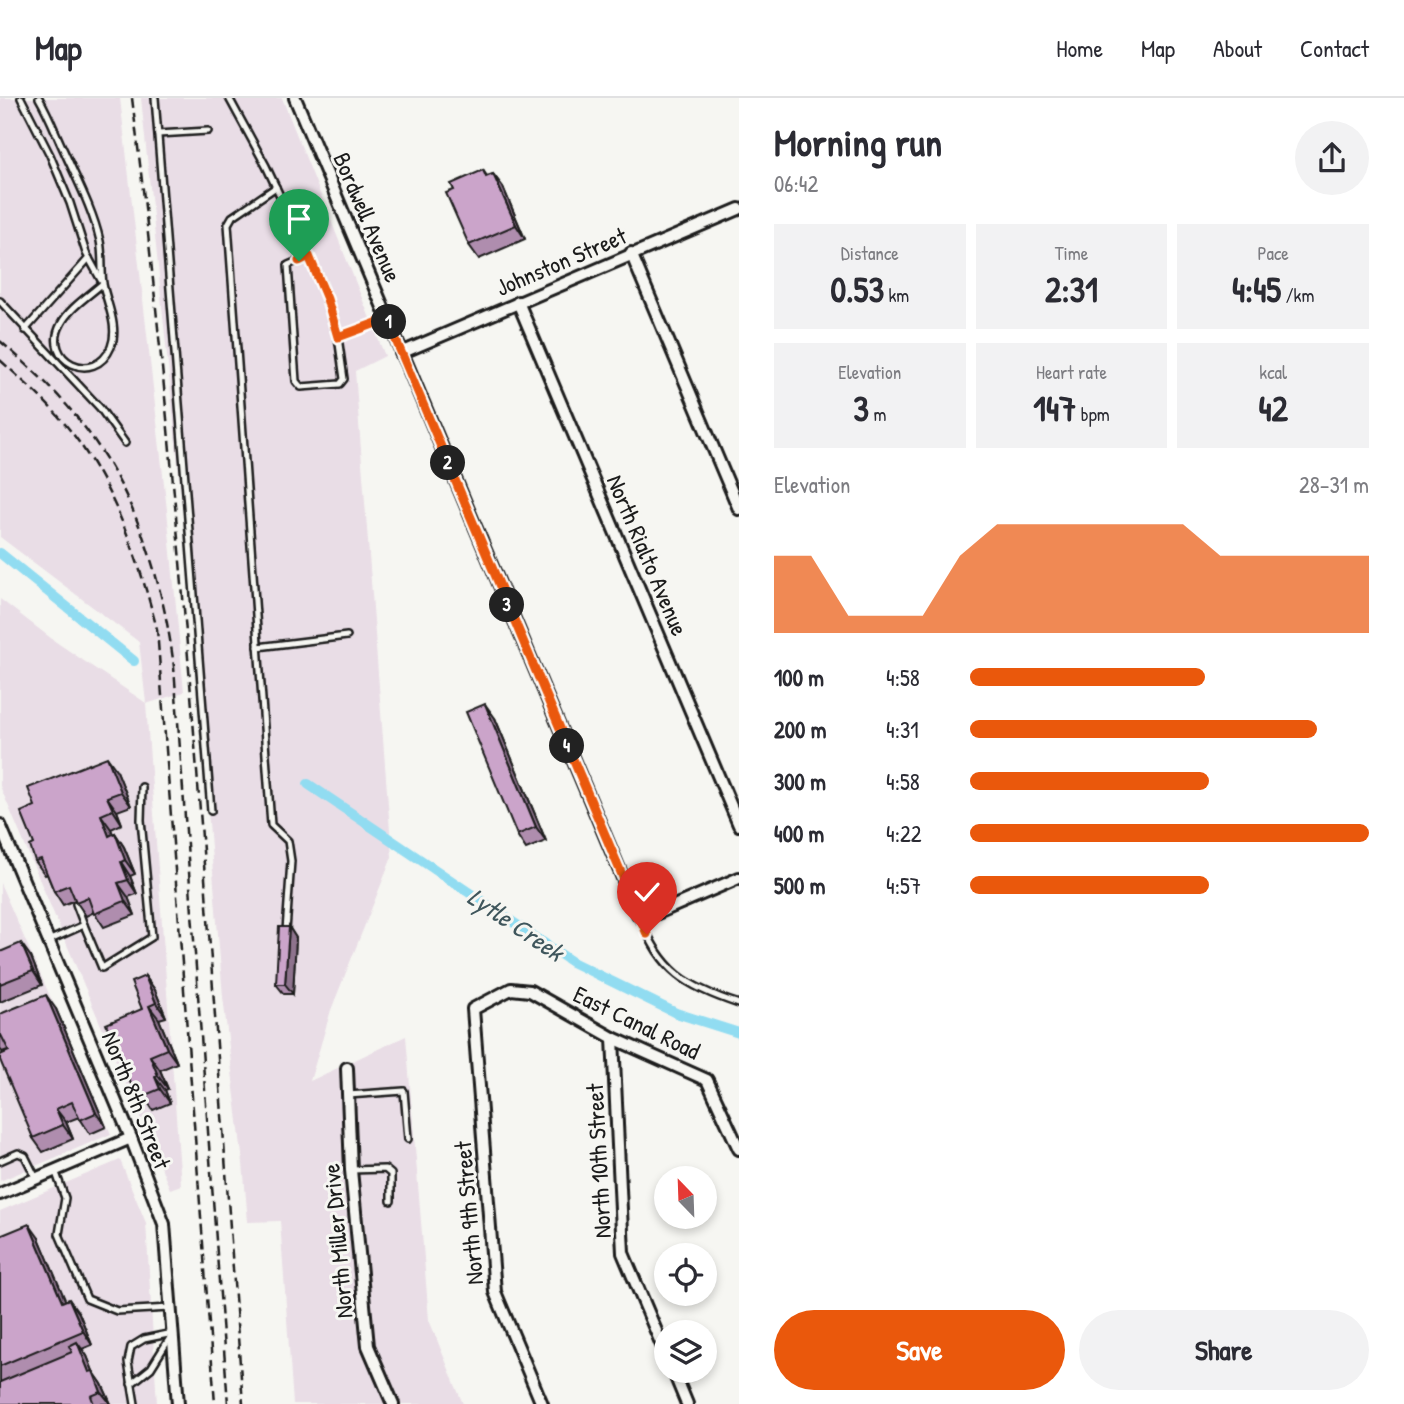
<!DOCTYPE html>
<html lang="en">
<head>
<meta charset="utf-8">
<style>
	:root { --surface:#fff; --page:#f2f2f3; --text:#2b2b33; --muted:#7c7c81; --line:#e1e1e2; --accent:#ea580c }
	body { margin:0; font-family:"Patrick Hand",sans-serif; background:var(--page); color:var(--text); height:100vh; display:flex; flex-direction:column; font-size:26px; white-space:nowrap }
	* { box-sizing:border-box; margin:0 }
	p { font-size:23px; color:var(--muted) }
	.icon { flex:none; width:38px; height:38px; fill:none; stroke:currentColor; stroke-width:2; stroke-linecap:round; stroke-linejoin:round }
	.map { position:relative; flex:1; overflow:hidden }
	.side { display:flex; flex-direction:column; background:var(--surface); width:665px }
	.side>* { flex:none }
	.needle { width:46px; rotate:337deg }
	.fabs { position:absolute; left:654px; top:1068px; display:grid; gap:14px }
	.fabs a { display:grid; place-items:center; width:63px; height:63px; border-radius:50%; background:var(--surface); box-shadow:0 4px 10px #0003; font-size:35px }
	.pin { position:absolute; display:grid; place-items:center; width:60px; height:60px; color:#fff; margin:-72px -30px; border-radius:50% 50% 50% 0; rotate:-45deg; box-shadow:0 0 7px #0007 }
	.pin .icon { rotate:45deg }
	.km { position:absolute; width:35px; height:35px; margin:-18px; border-radius:50%; background:#222; color:#fff; font-size:19px; line-height:35px; text-align:center }
	.round { display:grid; place-items:center; flex:none; width:74px; height:74px; border-radius:37px; background:var(--page) }
	.headline { display:flex; align-items:center; justify-content:space-between; height:119px; padding:0 35px }
	h1 { font-size:38px; font-weight:700; line-height:52px }
	.figures { display:grid; grid-template-columns:repeat(3,1fr); gap:10px; height:119px; padding:7px 35px }
	.figures div { display:grid; align-content:center; border-radius:0px; background:var(--page); text-align:center }
	.figures b { font-size:35px; font-weight:700 }
	.figures small { font-size:19px; font-weight:400 }
	.figures p { font-size:19px }
	.chart { height:196px; padding:14px 35px }
	.chart p { display:flex; justify-content:space-between }
	.chart svg { width:100%; height:126px; margin-top:7px; fill:var(--accent); opacity:.7 }
	.button { display:flex; gap:14px; margin-top:auto; padding:14px 35px }
	.button a { flex:1; height:80px; border-radius:42px; background:var(--accent); color:#fff; font-size:28px; font-weight:700; line-height:80px; text-align:center }
	.button a+a { background:var(--page); color:var(--text) }
	ul { padding:0 35px; list-style:none; font-size:23px }
	li { display:grid; grid-template-columns:112px 84px 1fr; align-items:center; height:52px }
	li i { height:18px; border-radius:9px; background:var(--accent) }
	header { display:flex; align-items:center; gap:42px; box-sizing:border-box; height:98px; padding:0 35px; background:var(--surface); border-bottom:2px solid var(--line) }
	header strong { font-size:33px }
	nav { display:flex; gap:38px; margin-inline-start:auto; font-size:24px }
	main { display:flex; flex:1; min-height:0 }
	.map>svg:first-child { display:block }
	.built { fill:#e9dde6 }
	.lines { fill:none; stroke-linecap:round; stroke-linejoin:round }
	.canal { stroke:#91dcf1; stroke-width:10 }
	.lane-casing { stroke:#1c1c1c; stroke-width:10 }
	.street-casing { stroke:#1c1c1c; stroke-width:16 }
	.lane { stroke:#f6f6f2; stroke-width:5 }
	.street { stroke:#f6f6f2; stroke-width:10 }
	.rail { stroke:#1c1c1c; stroke-width:2.5; stroke-dasharray:10 5; stroke-linecap:butt }
	.wall { fill:#af8dae; stroke:#1c1c1c; stroke-width:2 }
	.shaded-wall { fill:#8e738d; stroke:#1c1c1c; stroke-width:2 }
	.building { fill:#cba4ca; stroke:#1c1c1c; stroke-width:2 }
	.route-casing { stroke:#fff; stroke-width:14 }
	.route { stroke:#ea580c; stroke-width:9 }
	.labels { text-anchor:middle; dominant-baseline:central; stroke-width:6; stroke-linejoin:round; paint-order:stroke }
	.street-label { font-size:24px; fill:#1c1c1c; stroke:#f6f6f2 }
	.water-label { font-size:26px; font-style:italic; fill:#3f565c; stroke:#f6f6f2 }
</style>
</head>
<body>
<header>
<strong>Map</strong>
<nav><a>Home</a><a>Map</a><a>About</a><a>Contact</a></nav>
</header>
<main>
<div class="map">
<svg width="739" height="1306" viewBox="0 0 739 1306">
	<rect width="100%" height="100%" fill="#f6f6f2"/>
	<filter id="ink" filterUnits="userSpaceOnUse"><feTurbulence type="fractalNoise" baseFrequency=".0143" numOctaves="2"/><feDisplacementMap in="SourceGraphic" scale="14" xChannelSelector="R" yChannelSelector="G"/><feConvolveMatrix kernelMatrix="1 2 1 2 8 2 1 2 1" color-interpolation-filters="sRGB"/></filter>
	<g filter="url(#ink)">
		<g class="built">
			<polygon points="0,0 120,0 167,412 184,594 146,606 181,1087 170,1091 0,688 0,501 56,544 146,605 139,544 0,439"/>
			<polygon points="141,0 282,0 385,258 355,273 392,759 331,912 310,983 406,938 429,1222 463,1306 293,1306 280,1123 248,1124 243,1065 223,899 189,475"/>
			<polygon points="0,785 111,1036 0,1083"/>
			<polygon points="120,1062 146,1125 157,1306 0,1306 0,1113"/>
		</g>
		<g class="lines">
			<g class="canal">
				<polyline points="0,455 134,563"/>
				<polyline points="308,686 572,864 676,915 739,935"/>
			</g>
			<g class="lane-casing">
				<g id="lane">
					<polyline points="21,0 50,57 70,105 86,155 101,182"/>
					<path d="M 39,0 C 49,17 56,36 64,53 C 77,82 93,112 100,143 C 103,157 101,172 103,186 C 107,206 119,229 111,249 C 94,289 41,262 61,226 C 69,210 90,197 103,185"/>
					<polyline points="155,0 211,713"/>
					<polyline points="229,0 266,68 322,187 338,239 344,281 340,286 301,289 296,283 288,167 309,158"/>
					<polyline points="158,36 208,33"/>
					<polyline points="276,89 232,119 228,126 271,727 288,743 291,763 286,833"/>
					<polyline points="0,203 100,310 125,345"/>
					<polyline points="25,232 89,160"/>
					<polyline points="338,239 387,221"/>
					<polyline points="258,549 347,538"/>
					<polyline points="76,806 84,827"/>
					<path d="M 641,820 C 660,873 687,889 739,906"/>
					<polyline points="48,843 84,827 102,870 152,839 141,722 142,689"/>
					<polyline points="348,997 404,993 408,1041"/>
					<polyline points="0,1063 18,1055 25,1058 36,1080"/>
					<polyline points="55,1072 65,1100 59,1136 87,1201 117,1213 170,1210"/>
					<polyline points="351,1072 385,1071 391,1076 391,1103"/>
					<polyline points="131,1286 151,1270 171,1238"/>
					<polyline points="135,1306 128,1264 131,1249 144,1241 173,1235"/>
				</g>
			</g>
			<g class="street-casing">
				<g id="street">
					<polyline points="295,0 638,816 641,820 646,820 739,780"/>
					<polyline points="631,155 739,411"/>
					<polyline points="518,204 739,727"/>
					<polyline points="401,255 739,111"/>
					<polyline points="0,727 131,1040 164,1126 178,1306"/>
					<polyline points="613,940 623,1155 667,1259"/>
					<polyline points="347,970 351,1072 368,1248 393,1306"/>
					<polyline points="0,1096 131,1040"/>
					<polyline points="673,1272 687,1306"/>
					<polyline points="542,1306 495,1194 473,911 511,891 530,893 613,940 707,982 739,1051"/>
				</g>
			</g>
			<use href="#lane" class="lane"/>
			<use href="#street" class="street"/>
			<g class="rail">
				<path d="M 132,0 C 186,433 210,871 243,1306"/>
				<path d="M 0,243 C 28,267 56,293 79,322 C 135,392 163,482 174,569 L 228,1306"/>
				<path d="M 0,262 C 22,282 46,303 65,326 C 113,384 138,459 157,531 L 215,1306"/>
			</g>
		</g>
		<g class="wall">
			<polygon points="483,72 487,78 493,76 503,89 525,141 479,161 469,147 454,92"/>
			<polygon points="495,620 546,743 526,751 517,737"/>
			<polygon points="117,673 131,708 117,713 122,726 111,731 113,736 115,735 124,749 135,776 130,778 137,796 128,799 135,817 104,829 94,814 86,818 75,802 63,807 54,793 47,776 45,777 35,763 34,746"/>
			<polygon points="289,829 296,840 293,896 284,896 276,886"/>
			<polygon points="0,854 31,859 42,887 0,904"/>
			<polygon points="145,878 155,892 166,919 159,921 177,965 160,972 168,991 165,992 170,1005 153,1012 147,1003 142,1005 133,991"/>
			<polygon points="56,911 106,1029 90,1036 79,1019 66,1024 73,1041 43,1054 33,1040 9,953 8,952 2,954 0,951 0,916"/>
			<polygon points="0,1138 39,1140 65,1203 79,1215 92,1247 82,1251 87,1258 93,1273 102,1286 111,1306 0,1306"/>
		</g>
		<g class="shaded-wall">
			<polygon points="493,76 503,89 525,141 516,127"/>
			<polygon points="485,606 495,620 546,743 536,729"/>
			<polygon points="107,659 117,673 131,708 121,694"/>
			<polygon points="107,699 117,713 122,726 113,712"/>
			<polygon points="101,717 111,731 119,751 109,738"/>
			<polygon points="115,735 124,749 135,776 125,762"/>
			<polygon points="121,764 130,778 137,796 128,782"/>
			<polygon points="118,785 128,799 135,817 125,803"/>
			<polygon points="289,829 296,840 293,896 285,886"/>
			<polygon points="21,845 31,859 42,887 33,873"/>
			<polygon points="145,878 155,892 166,919 156,905"/>
			<polygon points="46,897 56,911 106,1029 96,1015"/>
			<polygon points="149,908 159,921 177,965 167,951"/>
			<polygon points="150,958 160,972 168,991 158,978"/>
			<polygon points="155,979 165,992 170,1005 160,991"/>
			<polygon points="56,1011 66,1024 73,1041 63,1027"/>
			<polygon points="29,1126 39,1140 72,1218 62,1204"/>
			<polygon points="69,1201 79,1215 92,1247 83,1233"/>
			<polygon points="77,1244 87,1258 99,1288 89,1274"/>
			<polygon points="93,1273 102,1286 111,1306 101,1294"/>
		</g>
		<g class="building">
			<polygon points="483,72 486,79 493,76 516,127 469,147 446,95 454,92 451,86"/>
			<polygon points="485,606 536,729 517,737 466,614"/>
			<polygon points="107,659 121,694 107,699 113,712 101,717 109,738 115,735 125,762 121,764 128,782 118,785 125,803 94,816 88,799 76,804 69,787 54,793 41,761 35,763 30,748 34,746 21,714 35,708 28,690"/>
			<polygon points="279,829 289,829 285,886 276,886"/>
			<polygon points="21,845 33,873 0,886 0,854"/>
			<polygon points="145,878 156,905 149,908 167,951 150,958 158,978 155,979 160,991 143,998 139,989 133,991 106,926 142,911 131,884"/>
			<polygon points="46,897 96,1015 80,1022 72,1004 56,1011 63,1027 33,1040 0,962 0,957 9,953 1,937 0,937 0,916"/>
			<polygon points="29,1126 62,1204 69,1201 83,1233 0,1268 0,1138"/>
			<polygon points="77,1244 89,1274 93,1273 101,1294 91,1298 94,1306 0,1306 0,1284 72,1254 69,1248"/>
		</g>
	</g>
	<g class="lines" filter="url(#ink)">
		<g class="route-casing">
			<polyline id="route" points="299,163 309,158 327,201 338,239 387,221 647,836"/>
		</g>
		<use href="#route" class="route"/>
	</g>
	<g class="labels">
		<g class="street-label">
			<text transform="translate(368 119) rotate(67)">Bordwell Avenue</text>
			<text transform="translate(561 163) rotate(-23)">Johnston Street</text>
			<text transform="translate(648 457) rotate(67)">North Rialto Avenue</text>
			<text transform="translate(637 924) rotate(26)">East Canal Road</text>
			<text transform="translate(137 1002) rotate(68)">North 8th Street</text>
			<text transform="translate(598 1063) rotate(-93)">North 10th Street</text>
			<text transform="translate(468 1115) rotate(-95)">North 9th Street</text>
			<text transform="translate(337 1143) rotate(-95)">North Miller Drive</text>
		</g>
		<g class="water-label">
			<text transform="translate(516 826) rotate(34)">Lytle Creek</text>
		</g>
	</g>
</svg>
<div class="fabs">
<a><svg class="needle" viewBox="-14 -14 28 28"><path d="M0-13l5 13h-10z" fill="#e53935"/><path d="M0 13l5-13h-10z" fill="#7c7c81"/></svg></a>
<a><svg class="icon" aria-label="locate" viewBox="0 0 24 24"><circle cx="12" cy="12" r="6"/><path d="M12 2v4M12 18v4M2 12h4M18 12h4"/></svg></a>
<a><svg class="icon" aria-label="layers" viewBox="0 0 24 24"><path d="M12 4l9 5-9 5-9-5zM3 14l9 5 9-5"/></svg></a>
</div>
<div class="pin" style="left:299px;top:163px;background:#1e9e55"><svg class="icon" aria-label="arrive" viewBox="0 0 24 24"><path d="M6 21V4h12l-3 4 3 4H6"/></svg></div>
<div class="pin" style="left:647px;top:836px;background:#d93025"><svg class="icon" aria-label="check" viewBox="0 0 24 24"><path d="M5 12l5 5 9-10"/></svg></div>
<b class="km" style="left:389px;top:224px">1</b>
<b class="km" style="left:448px;top:365px">2</b>
<b class="km" style="left:507px;top:507px">3</b>
<b class="km" style="left:567px;top:648px">4</b>
</div>
<section class="side">
<div class="headline"><div><h1>Morning run</h1><p>06:42</p></div><a class="round"><svg class="icon" aria-label="share" viewBox="0 0 24 24"><path d="M12 15V3M7 8l5-5 5 5M5 13v7h14v-7"/></svg></a></div>
<div class="figures">
<div><p>Distance</p><b>0.53<small> km</small></b></div>
<div><p>Time</p><b>2:31</b></div>
<div><p>Pace</p><b>4:45<small> /km</small></b></div>
</div>
<div class="figures">
<div><p>Elevation</p><b>3<small> m</small></b></div>
<div><p>Heart rate</p><b>147<small> bpm</small></b></div>
<div><p>kcal</p><b>42</b></div>
</div>
<div class="chart"><p><span>Elevation</span>28–31 m</p>
<svg viewBox="0 0 160 44" preserveAspectRatio="none"><path d="M0 44V17L10 17L20 38L30 38L40 38L50 17L60 6L70 6L80 6L90 6L100 6L110 6L120 17L130 17L140 17L150 17L160 17V44z"/></svg>
</div>
<ul>
<li><b>100 m</b>4:58<i style="width:59%"></i></li>
<li><b>200 m</b>4:31<i style="width:87%"></i></li>
<li><b>300 m</b>4:58<i style="width:60%"></i></li>
<li><b>400 m</b>4:22<i style="width:100%"></i></li>
<li><b>500 m</b>4:57<i style="width:60%"></i></li>
</ul>
<div class="button"><a>Save</a><a>Share</a></div>
</section>
</main>
</body>
</html>
